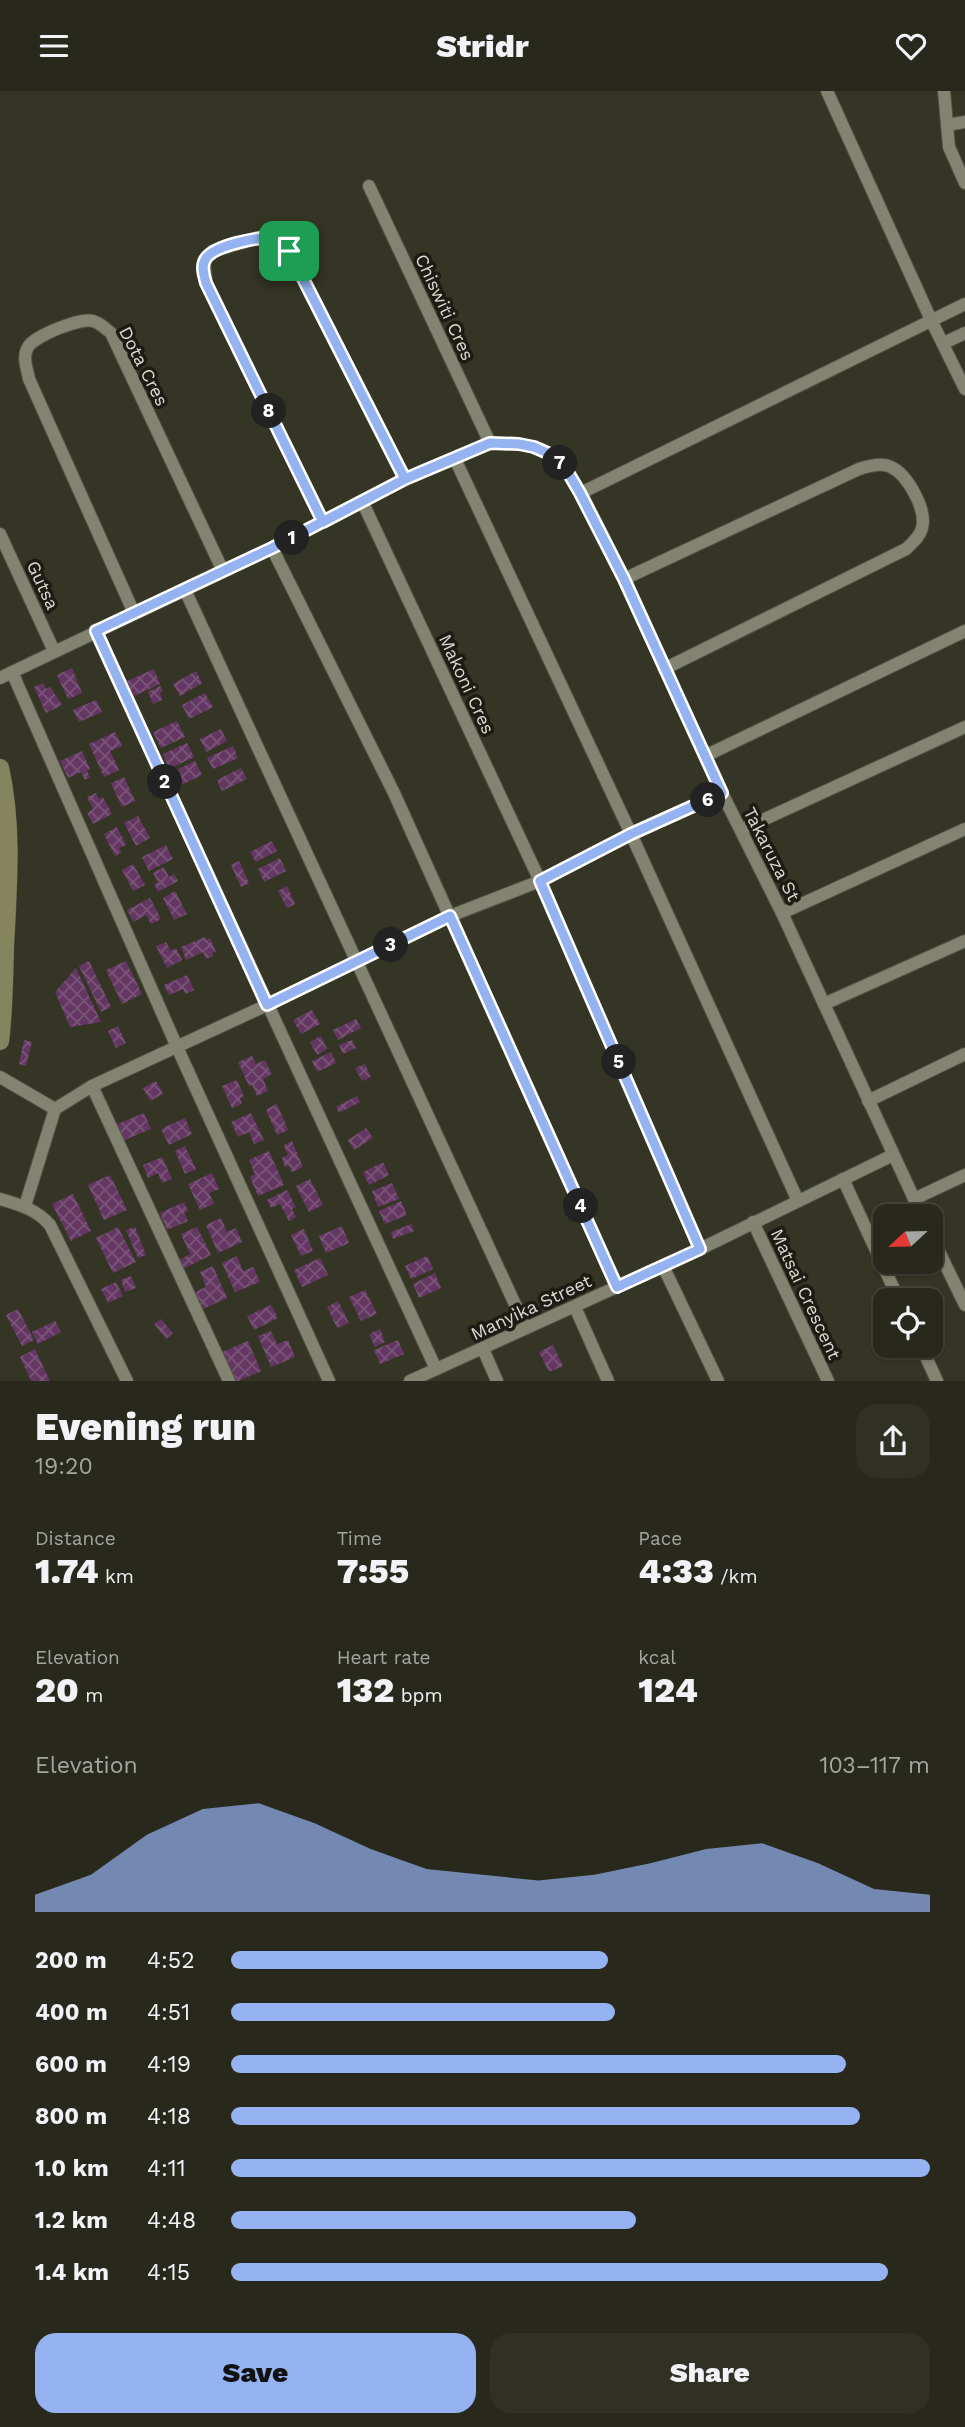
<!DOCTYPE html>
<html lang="en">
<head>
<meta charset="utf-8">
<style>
	:root { --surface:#28281c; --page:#303025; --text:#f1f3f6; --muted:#a5a6a3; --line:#44443b; --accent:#95b2f1 }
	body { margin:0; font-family:"Work Sans",sans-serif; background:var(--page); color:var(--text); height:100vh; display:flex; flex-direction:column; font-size:26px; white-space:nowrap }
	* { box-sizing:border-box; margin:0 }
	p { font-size:23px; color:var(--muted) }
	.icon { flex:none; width:38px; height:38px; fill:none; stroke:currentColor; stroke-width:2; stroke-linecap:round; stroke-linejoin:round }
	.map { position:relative; height:1290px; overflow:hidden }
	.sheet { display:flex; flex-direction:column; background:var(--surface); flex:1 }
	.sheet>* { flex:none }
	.needle { width:46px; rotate:248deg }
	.tools { position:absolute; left:873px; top:1113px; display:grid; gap:14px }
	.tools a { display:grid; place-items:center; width:70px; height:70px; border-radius:14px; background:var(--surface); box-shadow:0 2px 5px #0004,0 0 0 2px var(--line); font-size:35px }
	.pin { position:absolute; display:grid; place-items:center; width:60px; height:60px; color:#fff; margin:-30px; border-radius:14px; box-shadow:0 4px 10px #0006 }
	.km { position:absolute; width:35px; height:35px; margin:-18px; border-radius:50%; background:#222; color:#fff; font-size:19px; line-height:35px; text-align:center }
	.round { display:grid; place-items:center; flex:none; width:74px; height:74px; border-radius:21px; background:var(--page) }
	.overview { display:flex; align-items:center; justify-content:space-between; height:119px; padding:0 35px }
	h1 { font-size:38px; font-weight:800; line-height:52px }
	.stats { display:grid; grid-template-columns:repeat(3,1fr); gap:10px; height:119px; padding:7px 35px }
	.stats div { display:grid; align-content:center }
	.stats b { font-size:35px; font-weight:800 }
	.stats small { font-size:19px; font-weight:400 }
	.stats p { font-size:19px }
	.chart { height:196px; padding:14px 35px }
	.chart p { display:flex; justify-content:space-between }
	.chart svg { width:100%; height:126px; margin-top:7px; fill:var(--accent); opacity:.7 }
	.cta { display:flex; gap:14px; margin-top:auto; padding:14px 35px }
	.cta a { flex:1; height:80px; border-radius:21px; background:var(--accent); color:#111; font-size:28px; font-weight:800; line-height:80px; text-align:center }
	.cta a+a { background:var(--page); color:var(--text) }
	ul { padding:0 35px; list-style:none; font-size:23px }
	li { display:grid; grid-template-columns:112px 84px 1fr; align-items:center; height:52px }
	li i { height:18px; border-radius:9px; background:var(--accent) }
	header { display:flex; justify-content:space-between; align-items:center; height:91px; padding:0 35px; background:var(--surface); font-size:32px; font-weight:800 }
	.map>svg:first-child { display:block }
	.building { fill:url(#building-cross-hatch) }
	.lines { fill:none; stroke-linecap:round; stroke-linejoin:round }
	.street-casing { stroke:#515244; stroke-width:14 }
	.secondary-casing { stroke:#515244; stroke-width:19 }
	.street { stroke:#828370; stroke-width:12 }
	.secondary { stroke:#84855f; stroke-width:18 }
	.route-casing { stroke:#fff; stroke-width:14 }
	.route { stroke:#95b2f1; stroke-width:9 }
	.labels { text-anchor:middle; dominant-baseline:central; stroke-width:7; stroke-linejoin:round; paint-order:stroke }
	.street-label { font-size:18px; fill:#dbdbd1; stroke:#1c1c15 }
</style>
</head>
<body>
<header><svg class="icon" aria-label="menu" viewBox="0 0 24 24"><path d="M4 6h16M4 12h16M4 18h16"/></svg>Stridr<svg class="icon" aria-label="heart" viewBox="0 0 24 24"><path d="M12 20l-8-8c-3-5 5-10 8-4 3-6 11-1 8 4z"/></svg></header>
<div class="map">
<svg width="965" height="1290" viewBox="0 0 965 1290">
	<defs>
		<pattern id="building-cross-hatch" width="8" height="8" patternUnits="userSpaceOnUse" patternTransform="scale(1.75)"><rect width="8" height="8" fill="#643763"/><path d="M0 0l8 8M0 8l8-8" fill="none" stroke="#7a5378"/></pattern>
	</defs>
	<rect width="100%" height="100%" fill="#353525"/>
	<g class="building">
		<polygon points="72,577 82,602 68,608 57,584"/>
		<polygon points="154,578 160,593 134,605 127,590"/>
		<polygon points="196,580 202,592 180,605 173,593"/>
		<polygon points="43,592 46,598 50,596 62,614 46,622 34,596"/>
		<polygon points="160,595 163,600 160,602 162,609 153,613 148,601"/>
		<polygon points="205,602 213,616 189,628 182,614"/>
		<polygon points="96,609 102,621 79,631 73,619"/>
		<polygon points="177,630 185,646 161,657 153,641"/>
		<polygon points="221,638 227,650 206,661 200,648"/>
		<polygon points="115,641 122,655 110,660 119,679 104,686 89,653"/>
		<polygon points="187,652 194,666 169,678 163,663"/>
		<polygon points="233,655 238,667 213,678 207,667"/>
		<polygon points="82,660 90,678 87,680 90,686 85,689 81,681 68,687 60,670"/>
		<polygon points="195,670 202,684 177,696 170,682"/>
		<polygon points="241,677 247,688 222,700 217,689"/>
		<polygon points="124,686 135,710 122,716 111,692"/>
		<polygon points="96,702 99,708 103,706 112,723 93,733 87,722 93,718 87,706"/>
		<polygon points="138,725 150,747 136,755 124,732"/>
		<polygon points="117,736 126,754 119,757 121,761 115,765 104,743"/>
		<polygon points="272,750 277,760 256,771 250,761"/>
		<polygon points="166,754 173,768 149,780 142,766"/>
		<polygon points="280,767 286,780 264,791 258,778"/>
		<polygon points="239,770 249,792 241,796 231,774"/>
		<polygon points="133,773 145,794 133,800 122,779"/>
		<polygon points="164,776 169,786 174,783 178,790 158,801 154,793 158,791 153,782"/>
		<polygon points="287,795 295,813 287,817 278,800"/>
		<polygon points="175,800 187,823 174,829 163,807"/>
		<polygon points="150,807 161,828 151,833 146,824 133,831 127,819"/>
		<polygon points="205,846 206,849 210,847 216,861 212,862 213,865 206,868 203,861 186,869 181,856"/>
		<polygon points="166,851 171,860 176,857 182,869 167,877 156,855"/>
		<polygon points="89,870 111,916 101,921 79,875"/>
		<polygon points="126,870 142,903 122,913 106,879"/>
		<polygon points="76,877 101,931 70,936 55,901"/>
		<polygon points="187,884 194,899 185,903 183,898 169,904 164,894"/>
		<polygon points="312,919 320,933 301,943 293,929"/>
		<polygon points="356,928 361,937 338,949 333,939"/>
		<polygon points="118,935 126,952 116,957 108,940"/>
		<polygon points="321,945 327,958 317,964 310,951"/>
		<polygon points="24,949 32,951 26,975 19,973"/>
		<polygon points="352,949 356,957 343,963 339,954"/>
		<polygon points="331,961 336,972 317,981 312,970"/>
		<polygon points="252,965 256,973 265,969 272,983 263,988 268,1000 257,1005 252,994 249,995 238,971"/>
		<polygon points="365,973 371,986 362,990 355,977"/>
		<polygon points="237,989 244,1006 240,1007 242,1013 232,1017 222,995"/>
		<polygon points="156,990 163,1003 150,1010 143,997"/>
		<polygon points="357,1005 360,1011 339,1022 336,1016"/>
		<polygon points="277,1013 288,1039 277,1044 266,1018"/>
		<polygon points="144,1022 151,1038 122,1050 115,1034"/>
		<polygon points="251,1022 264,1049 254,1053 249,1041 238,1046 231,1031"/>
		<polygon points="185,1027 192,1043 169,1054 161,1038"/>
		<polygon points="366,1037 373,1047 354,1059 348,1049"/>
		<polygon points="292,1050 303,1076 292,1081 289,1075 285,1076 282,1067 288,1064 284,1054"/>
		<polygon points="185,1055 196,1078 185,1083 175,1060"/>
		<polygon points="269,1060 284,1094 258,1105 250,1086 255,1083 249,1069"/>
		<polygon points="162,1066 172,1088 162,1092 158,1082 148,1087 143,1074"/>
		<polygon points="383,1071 389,1084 369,1094 363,1081"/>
		<polygon points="212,1082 219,1098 209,1102 214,1113 200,1119 188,1093"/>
		<polygon points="110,1084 127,1119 104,1129 88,1094"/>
		<polygon points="310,1088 323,1114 309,1121 296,1095"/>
		<polygon points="392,1092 399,1108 378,1116 372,1100"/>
		<polygon points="287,1099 296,1116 292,1118 296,1126 289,1130 280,1113 271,1117 267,1109"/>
		<polygon points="73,1103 91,1140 71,1150 52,1113"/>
		<polygon points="401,1110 407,1124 385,1133 379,1120"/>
		<polygon points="184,1111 188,1120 184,1122 188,1130 167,1139 160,1122"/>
		<polygon points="221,1127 227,1141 236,1137 242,1151 218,1162 206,1134"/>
		<polygon points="411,1133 414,1140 393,1148 391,1141"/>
		<polygon points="342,1135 349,1152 326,1162 319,1145"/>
		<polygon points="118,1136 136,1171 113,1182 96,1147"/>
		<polygon points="135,1136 146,1164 138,1167 126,1139"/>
		<polygon points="197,1136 211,1164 183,1178 179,1169 190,1163 181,1143"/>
		<polygon points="304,1138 313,1160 301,1165 291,1144"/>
		<polygon points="237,1165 243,1180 253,1176 260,1191 235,1201 222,1172"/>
		<polygon points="427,1165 433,1178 411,1188 405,1175"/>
		<polygon points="320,1167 328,1184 302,1196 294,1179"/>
		<polygon points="213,1175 227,1207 201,1219 193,1202 206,1196 200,1181"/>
		<polygon points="435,1182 441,1197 419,1207 413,1193"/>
		<polygon points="131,1185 136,1197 125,1201 121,1189"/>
		<polygon points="116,1191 123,1205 108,1212 101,1198"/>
		<polygon points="365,1199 377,1223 361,1230 349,1206"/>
		<polygon points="338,1210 349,1232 337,1237 327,1216"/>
		<polygon points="271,1214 278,1227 254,1239 247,1225"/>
		<polygon points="18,1218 34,1249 22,1255 6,1224"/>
		<polygon points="161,1228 173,1242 166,1248 154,1233"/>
		<polygon points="55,1230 61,1241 38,1253 32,1241"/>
		<polygon points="380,1238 385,1251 375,1256 369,1243"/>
		<polygon points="271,1240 277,1253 288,1249 295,1266 271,1276 258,1245"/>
		<polygon points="398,1249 404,1263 380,1273 374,1259"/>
		<polygon points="248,1250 261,1280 239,1290 234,1290 222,1261"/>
		<polygon points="553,1254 563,1275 549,1281 539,1261"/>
		<polygon points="35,1258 50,1290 31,1290 20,1266"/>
	</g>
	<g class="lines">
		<g class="street-casing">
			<g id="street">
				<polyline points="827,0 932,231 965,298"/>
				<polyline points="944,0 949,56 965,92"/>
				<polyline points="947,34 965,31"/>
				<polyline points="369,95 490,352"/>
				<polyline points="944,252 965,242"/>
				<polyline points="455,368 631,743 798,1110"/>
				<polyline points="581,402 965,213"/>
				<polyline points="362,410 540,790 700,1158"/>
				<polyline points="323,431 206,192 204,169 213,160 261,146 275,146 289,160 405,388"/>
				<polyline points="0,443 54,560"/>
				<polyline points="272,457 394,702 617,1196"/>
				<path d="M 624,488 L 859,378 C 868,375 882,371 891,376 C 908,384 927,419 922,437 C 920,446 912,452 906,458 L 664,578"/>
				<polyline points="185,499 526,1237"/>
				<path d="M 134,522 L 29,288 C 27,277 22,266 28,256 C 34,245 81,226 93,230 C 100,232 105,237 111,242 L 223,480"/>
				<polyline points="95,539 436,1278"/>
				<polyline points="12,581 177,956 329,1290"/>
				<polyline points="0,587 272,457 405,388 490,352 519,353 534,356 552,364 566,378 581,402 624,488 722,702 782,822 922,1125"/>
				<polyline points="705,665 965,540"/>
				<polyline points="741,739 965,636"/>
				<polyline points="782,822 965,738"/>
				<polyline points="824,913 965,850"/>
				<polyline points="0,986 55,1018"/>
				<polyline points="92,995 229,1290"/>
				<polyline points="868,1010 965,963"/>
				<polyline points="843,1088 899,1209"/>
				<path d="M 0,1108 C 20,1114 36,1118 50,1134 L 127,1290"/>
				<polyline points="914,1108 965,1084"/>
				<polyline points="25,1115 55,1018 92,995 267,914 450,825 540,790 631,743 722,702"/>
				<polyline points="753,1131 828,1290"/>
				<polyline points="931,1144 965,1214"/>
				<polyline points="663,1175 718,1290"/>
				<polyline points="575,1216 608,1290"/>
				<polyline points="921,1255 937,1290"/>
				<polyline points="483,1258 497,1290"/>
				<polyline points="410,1290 700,1158 893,1064"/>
			</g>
		</g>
		<g class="secondary-casing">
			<path id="secondary" d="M 0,677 C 13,734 8,796 5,854 C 4,886 4,918 0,950"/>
		</g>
		<use href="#street" class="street"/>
		<use href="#secondary" class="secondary"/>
	</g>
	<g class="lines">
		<g class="route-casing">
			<path id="route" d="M 289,160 L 405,388 L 272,457 L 96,540 L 267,914 L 450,825 L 617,1196 L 700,1158 L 540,790 L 631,743 L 722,702 L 624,488 L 580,402 L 566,378 L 552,364 L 534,356 L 519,353 L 490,352 L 405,388 L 323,431 L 206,192 C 204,185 201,175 205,169 C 212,154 260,146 275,146 L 289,160"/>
		</g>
		<use href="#route" class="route"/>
	</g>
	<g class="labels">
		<g class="street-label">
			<text transform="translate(445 216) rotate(65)">Chiswiti Cres</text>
			<text transform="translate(144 275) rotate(63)">Dota Cres</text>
			<text transform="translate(43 494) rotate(65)">Gutsa</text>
			<text transform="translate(467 593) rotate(65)">Makoni Cres</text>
			<text transform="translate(772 763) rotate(63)">Takaruza St</text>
			<text transform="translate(806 1203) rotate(65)">Matsai Crescent</text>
			<text transform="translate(531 1216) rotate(-25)">Manyika Street</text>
		</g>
	</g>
</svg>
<div class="tools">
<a><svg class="needle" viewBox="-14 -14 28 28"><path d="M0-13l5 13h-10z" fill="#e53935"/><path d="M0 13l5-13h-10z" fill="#a5a6a3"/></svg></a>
<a><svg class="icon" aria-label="locate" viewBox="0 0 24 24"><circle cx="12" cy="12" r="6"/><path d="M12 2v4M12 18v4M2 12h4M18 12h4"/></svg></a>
</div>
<div class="pin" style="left:289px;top:160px;background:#1e9e55"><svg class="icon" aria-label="arrive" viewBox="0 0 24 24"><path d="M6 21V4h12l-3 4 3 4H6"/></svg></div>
<b class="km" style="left:292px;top:447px">1</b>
<b class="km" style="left:165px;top:691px">2</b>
<b class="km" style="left:391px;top:854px">3</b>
<b class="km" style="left:581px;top:1115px">4</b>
<b class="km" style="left:619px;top:971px">5</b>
<b class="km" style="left:708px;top:709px">6</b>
<b class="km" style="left:560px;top:372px">7</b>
<b class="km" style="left:269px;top:320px">8</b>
</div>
<section class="sheet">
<div class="overview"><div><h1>Evening run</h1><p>19:20</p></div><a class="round"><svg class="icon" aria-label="share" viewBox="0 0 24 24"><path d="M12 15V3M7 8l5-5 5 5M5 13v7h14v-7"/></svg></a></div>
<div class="stats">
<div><p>Distance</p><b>1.74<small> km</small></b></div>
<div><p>Time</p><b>7:55</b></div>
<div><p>Pace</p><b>4:33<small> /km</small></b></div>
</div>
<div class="stats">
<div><p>Elevation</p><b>20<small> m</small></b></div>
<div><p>Heart rate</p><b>132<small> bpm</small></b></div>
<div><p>kcal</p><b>124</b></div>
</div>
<div class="chart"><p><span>Elevation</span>103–117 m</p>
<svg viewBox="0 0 160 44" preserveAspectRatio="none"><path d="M0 44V38L10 31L20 17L30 8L40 6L50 13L60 22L70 29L80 31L90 33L100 31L110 27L120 22L130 20L140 27L150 36L160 38V44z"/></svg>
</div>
<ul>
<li><b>200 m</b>4:52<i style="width:54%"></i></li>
<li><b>400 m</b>4:51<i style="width:55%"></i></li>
<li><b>600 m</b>4:19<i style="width:88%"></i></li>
<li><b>800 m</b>4:18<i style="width:90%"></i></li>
<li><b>1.0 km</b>4:11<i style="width:100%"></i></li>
<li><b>1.2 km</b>4:48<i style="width:58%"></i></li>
<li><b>1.4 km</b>4:15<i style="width:94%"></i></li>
</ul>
<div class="cta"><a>Save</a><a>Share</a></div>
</section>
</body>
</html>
